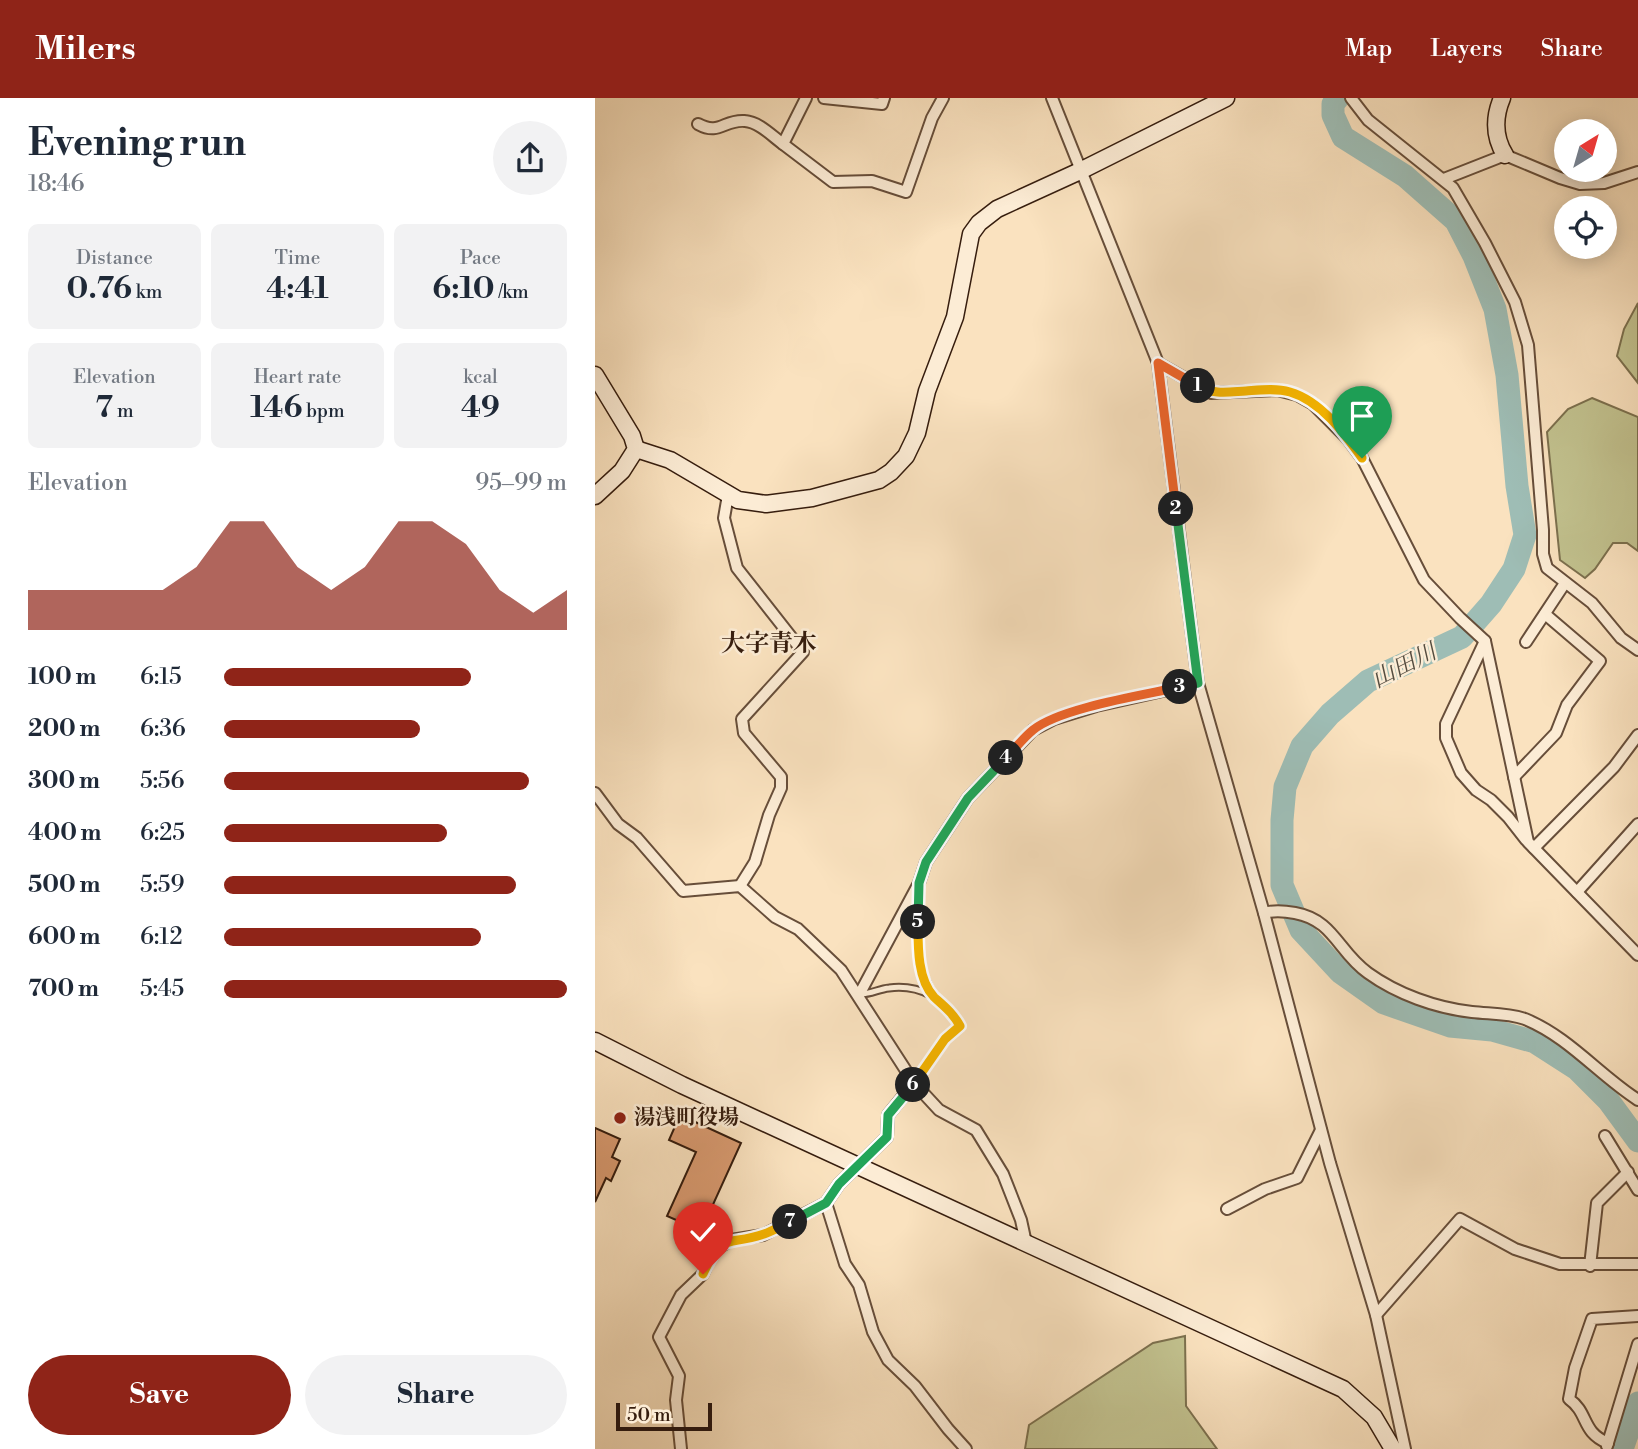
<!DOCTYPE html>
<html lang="en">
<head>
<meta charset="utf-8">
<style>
	:root { --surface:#fff; --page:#f2f2f3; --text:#1f2937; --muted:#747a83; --accent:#8f2418 }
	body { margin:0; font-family:"Libre Bodoni","Noto Serif JP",serif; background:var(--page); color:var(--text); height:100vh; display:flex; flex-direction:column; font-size:26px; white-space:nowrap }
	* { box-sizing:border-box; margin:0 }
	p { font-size:23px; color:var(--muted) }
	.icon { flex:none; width:38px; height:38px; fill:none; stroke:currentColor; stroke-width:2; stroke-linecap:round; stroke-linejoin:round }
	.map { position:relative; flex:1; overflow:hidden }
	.panel { display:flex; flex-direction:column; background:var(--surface); width:595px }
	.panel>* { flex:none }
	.needle { width:46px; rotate:37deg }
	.controls { position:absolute; left:959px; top:21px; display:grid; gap:14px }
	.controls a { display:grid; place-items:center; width:63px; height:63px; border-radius:50%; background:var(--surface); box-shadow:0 4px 18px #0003; font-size:35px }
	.scale { position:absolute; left:21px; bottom:18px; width:96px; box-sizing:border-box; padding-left:7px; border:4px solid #361d0e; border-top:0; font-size:19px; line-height:24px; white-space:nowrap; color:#361d0e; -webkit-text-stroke:5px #fcecd5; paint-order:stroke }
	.pin { position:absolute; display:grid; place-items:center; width:60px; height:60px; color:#fff; margin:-72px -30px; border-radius:50% 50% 50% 0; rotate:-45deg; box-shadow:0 0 7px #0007 }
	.pin .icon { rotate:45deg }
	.km { position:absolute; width:35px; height:35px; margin:-18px; border-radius:50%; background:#222; color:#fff; font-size:19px; line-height:35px; text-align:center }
	.round { display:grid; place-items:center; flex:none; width:74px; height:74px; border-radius:37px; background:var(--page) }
	.headline { display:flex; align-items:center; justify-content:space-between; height:119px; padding:0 28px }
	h1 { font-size:38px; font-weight:700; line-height:52px }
	.stats { display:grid; grid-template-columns:repeat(3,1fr); gap:10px; height:119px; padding:7px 28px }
	.stats div { display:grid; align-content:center; border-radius:10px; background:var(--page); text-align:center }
	.stats b { font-size:30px; font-weight:700 }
	.stats small { font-size:19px; font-weight:400 }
	.stats p { font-size:19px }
	.chart { height:196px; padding:14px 28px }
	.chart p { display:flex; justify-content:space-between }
	.chart svg { width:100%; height:126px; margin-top:7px; fill:var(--accent); opacity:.7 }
	.action { display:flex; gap:14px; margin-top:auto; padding:14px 28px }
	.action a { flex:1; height:80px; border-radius:42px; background:var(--accent); color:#fff; font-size:28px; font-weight:700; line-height:80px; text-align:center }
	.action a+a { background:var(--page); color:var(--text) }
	ul { padding:0 28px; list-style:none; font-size:23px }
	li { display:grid; grid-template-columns:112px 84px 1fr; align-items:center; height:52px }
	li i { height:18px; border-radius:9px; background:var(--accent) }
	header { display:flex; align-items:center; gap:42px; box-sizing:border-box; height:98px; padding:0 35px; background:var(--accent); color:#fff }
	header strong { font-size:33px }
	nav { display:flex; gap:38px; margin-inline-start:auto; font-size:24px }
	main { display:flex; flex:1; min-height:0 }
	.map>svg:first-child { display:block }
	.green { fill:#c2c28f; stroke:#7c704e; stroke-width:2 }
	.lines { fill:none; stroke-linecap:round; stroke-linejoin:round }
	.river { stroke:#9ebdb5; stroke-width:23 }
	.building { fill:#d89a70; stroke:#361d0e; stroke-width:2 }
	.lane-casing { stroke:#674e3a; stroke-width:9 }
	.street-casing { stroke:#674e3a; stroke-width:14 }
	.secondary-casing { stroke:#361d0e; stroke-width:19 }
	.lane { stroke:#fcecd5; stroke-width:5 }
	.street { stroke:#fcecd5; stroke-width:10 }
	.secondary { stroke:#fcecd5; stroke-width:16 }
	.split-1-casing { stroke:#fff; stroke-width:14 }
	.split-2-casing { stroke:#fff; stroke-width:14 }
	.split-3-casing { stroke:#fff; stroke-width:14 }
	.split-4-casing { stroke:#fff; stroke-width:14 }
	.split-5-casing { stroke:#fff; stroke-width:14 }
	.split-6-casing { stroke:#fff; stroke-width:14 }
	.split-7-casing { stroke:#fff; stroke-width:14 }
	.split-8-casing { stroke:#fff; stroke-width:14 }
	.split-1 { stroke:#f5b400; stroke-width:9 }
	.split-2 { stroke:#f0652b; stroke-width:9 }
	.split-3 { stroke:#22a559; stroke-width:9 }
	.split-4 { stroke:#f0652b; stroke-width:9 }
	.split-5 { stroke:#22a559; stroke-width:9 }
	.split-6 { stroke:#f5b400; stroke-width:9 }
	.split-7 { stroke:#22a559; stroke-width:9 }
	.split-8 { stroke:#f5b400; stroke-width:9 }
	.poi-dot { fill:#8f2418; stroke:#fcecd5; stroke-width:2.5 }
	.labels { text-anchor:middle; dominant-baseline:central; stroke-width:5; stroke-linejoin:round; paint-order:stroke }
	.poi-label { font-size:21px; font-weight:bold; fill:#361d0e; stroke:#fcecd5; text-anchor:start }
	.water-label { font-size:23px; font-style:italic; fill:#554d40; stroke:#fcecd5 }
	.quarter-label { font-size:24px; font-weight:bold; fill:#361d0e; stroke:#fcecd5 }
</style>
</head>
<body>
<header>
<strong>Milers</strong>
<nav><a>Map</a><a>Layers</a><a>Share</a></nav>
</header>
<main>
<section class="panel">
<div class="headline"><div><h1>Evening run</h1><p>18:46</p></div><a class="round"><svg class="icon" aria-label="share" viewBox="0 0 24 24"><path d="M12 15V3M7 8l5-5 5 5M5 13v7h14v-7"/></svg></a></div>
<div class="stats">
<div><p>Distance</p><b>0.76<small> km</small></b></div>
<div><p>Time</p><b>4:41</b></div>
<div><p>Pace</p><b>6:10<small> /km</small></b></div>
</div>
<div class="stats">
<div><p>Elevation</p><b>7<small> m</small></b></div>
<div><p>Heart rate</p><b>146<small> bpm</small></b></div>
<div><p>kcal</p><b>49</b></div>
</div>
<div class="chart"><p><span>Elevation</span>95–99 m</p>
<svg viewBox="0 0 160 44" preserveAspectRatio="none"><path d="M0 44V30L10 30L20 30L30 30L40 30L50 22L60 6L70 6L80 22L90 30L100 22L110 6L120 6L130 14L140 30L150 38L160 30V44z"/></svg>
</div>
<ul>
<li><b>100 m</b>6:15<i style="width:72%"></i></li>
<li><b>200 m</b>6:36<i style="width:57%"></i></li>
<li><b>300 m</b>5:56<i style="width:89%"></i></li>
<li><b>400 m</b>6:25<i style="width:65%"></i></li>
<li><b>500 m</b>5:59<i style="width:85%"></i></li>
<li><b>600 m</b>6:12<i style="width:75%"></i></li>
<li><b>700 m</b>5:45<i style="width:100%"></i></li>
</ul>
<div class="action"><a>Save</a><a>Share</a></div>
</section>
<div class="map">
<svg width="1043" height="1351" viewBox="0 0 1043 1351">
	<rect width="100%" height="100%" fill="#fae2bf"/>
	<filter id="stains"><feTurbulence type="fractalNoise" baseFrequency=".00286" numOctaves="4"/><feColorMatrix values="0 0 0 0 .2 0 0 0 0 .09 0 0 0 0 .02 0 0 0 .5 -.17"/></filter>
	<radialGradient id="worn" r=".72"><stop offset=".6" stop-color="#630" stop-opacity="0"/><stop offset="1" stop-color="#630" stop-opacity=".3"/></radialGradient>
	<g class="green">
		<polygon points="1043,205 1043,285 1022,258 1029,231"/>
		<polygon points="997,300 1043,319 1043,453 1032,445 1018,445 1000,471 990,480 965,462 952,334 973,311"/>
		<polygon points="590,1238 591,1308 622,1351 430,1351 434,1327 558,1245"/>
	</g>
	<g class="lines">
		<g class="river">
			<polyline points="743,0 738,6 738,17 748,39 810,78 861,123 879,158 900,211 912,277 922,388 930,437 919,471 896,506 867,539 773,583 735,616 707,648 690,689 687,722 687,787 706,832 745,874 789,905 855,928 897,932 940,944 982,971 1013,1002 1043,1043"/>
			<polyline points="1027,1351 1043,1305"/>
		</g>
	</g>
	<g class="building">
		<polygon points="85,1017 146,1045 106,1133 72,1118 101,1054 74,1042"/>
		<polygon points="0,1030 25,1041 17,1059 25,1063 16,1083 11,1080 0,1104"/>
	</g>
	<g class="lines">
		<g class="lane-casing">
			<g id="lane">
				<polyline points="323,791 326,870 338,897"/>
				<path d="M 266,896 C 276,896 284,891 294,890 C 325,886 350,901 365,927 L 350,941 L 319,985"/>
			</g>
		</g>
		<g class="street-casing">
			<g id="street">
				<polyline points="211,0 188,46 238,84 277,83 311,94 337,20 348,0"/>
				<polyline points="229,0 287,6 289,0"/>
				<polyline points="457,0 563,265 603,585 669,815 735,1065 781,1217 810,1351"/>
				<polyline points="756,0 773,22 858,90 890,145 920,204 933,247 948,432 948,456 952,470 997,505 1026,540 1043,552"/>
				<path d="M 103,26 C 125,38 129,21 150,23 C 164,24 177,38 188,46"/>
				<polyline points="849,81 910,57 965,80 985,86 1009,85 1043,74"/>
				<polyline points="563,265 616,295 682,292 702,297 718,306 753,341 767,360 829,482 865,520 890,543 933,744 1043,857"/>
				<polyline points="133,397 129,420 142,470 208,554 147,621 149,635 186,679 186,690 174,717 160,764 145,788"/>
				<polyline points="890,543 851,626 851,640 866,675 881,692 896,702 913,719 931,742"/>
				<polyline points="931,544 970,485"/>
				<polyline points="919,679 961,635 972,607 1005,563 950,516"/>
				<polyline points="0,695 23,726 42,740 88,793 145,788 180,819 203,831 246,872 319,985 344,1012 381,1032 408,1076 426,1122 431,1145"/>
				<polyline points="939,750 1019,669 1043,637"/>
				<polyline points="982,794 1043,726"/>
				<path d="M 669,815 C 680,812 689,813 700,815 C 739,822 743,854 773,875 C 802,896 841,910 877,914 C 895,916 913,915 930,921 C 974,939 1004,977 1043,1002"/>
				<polyline points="264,897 324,785 331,764 373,700 438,632 459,621 501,608 603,585"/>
				<polyline points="1010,1038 1043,1092"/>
				<polyline points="231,1105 250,1166 264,1187 278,1234 293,1262 320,1288 353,1331 371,1351"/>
				<polyline points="632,1111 670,1091 702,1080 726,1032"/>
				<polyline points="995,1168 1002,1105 1033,1074"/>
				<polyline points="781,1217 865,1121 920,1151 965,1166 1043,1166"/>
				<path d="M 1013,1345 C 986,1334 994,1315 974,1301 L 980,1270 L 997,1221 L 1043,1218"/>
				<polyline points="1012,1348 1043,1246"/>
				<polyline points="86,1351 81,1302 84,1278 64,1239 86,1197 108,1176 118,1153 136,1142 168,1137 231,1105 244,1086 292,1039 293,1017 319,985"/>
			</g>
		</g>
		<g class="secondary-casing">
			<g id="secondary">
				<path d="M 907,0 C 899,19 899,39 910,57"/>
				<polyline points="0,277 37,338 41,351 27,373 0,398"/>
				<polyline points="41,351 75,362 143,402 171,406 217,400 284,382 296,374 311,358 322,335 332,293 360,219 376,136 384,125 402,111 485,73 631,0"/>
				<polyline points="0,943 87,987 748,1291 779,1319 798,1351"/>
			</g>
		</g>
		<use href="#lane" class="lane"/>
		<use href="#street" class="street"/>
		<use href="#secondary" class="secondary"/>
	</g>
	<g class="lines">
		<g class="split-1-casing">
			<path id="split-1" d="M 603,288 C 619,297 633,294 651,293 C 665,292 681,290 695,294 C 726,303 749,335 767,360"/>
		</g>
		<g class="split-2-casing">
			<polyline id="split-2" points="581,411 563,265 603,288"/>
		</g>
		<g class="split-3-casing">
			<polyline id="split-3" points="581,411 603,585 585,589"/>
		</g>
		<g class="split-4-casing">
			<path id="split-4" d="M 411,660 C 420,651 428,640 438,632 C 465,610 549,597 585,589"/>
		</g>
		<g class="split-5-casing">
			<polyline id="split-5" points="323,824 324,785 331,764 373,700 411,660"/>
		</g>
		<g class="split-6-casing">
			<path id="split-6" d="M 318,987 L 350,941 L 365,928 C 358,915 349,908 339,899 C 322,881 323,847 323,824"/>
		</g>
		<g class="split-7-casing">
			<polyline id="split-7" points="195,1124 231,1105 244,1086 292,1039 293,1017 318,987"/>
		</g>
		<g class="split-8-casing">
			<path id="split-8" d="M 108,1176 C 128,1132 132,1149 169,1136 C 178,1133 186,1128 195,1124"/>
		</g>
		<use href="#split-1" class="split-1"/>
		<use href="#split-2" class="split-2"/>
		<use href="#split-3" class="split-3"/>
		<use href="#split-4" class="split-4"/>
		<use href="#split-5" class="split-5"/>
		<use href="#split-6" class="split-6"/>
		<use href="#split-7" class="split-7"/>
		<use href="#split-8" class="split-8"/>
	</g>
	<circle class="poi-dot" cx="25" cy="1020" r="7"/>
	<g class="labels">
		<g class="poi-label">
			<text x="39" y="1020">湯浅町役場</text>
		</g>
		<g class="water-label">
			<text transform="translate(809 568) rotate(-27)">山田川</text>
		</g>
		<g class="quarter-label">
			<text x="174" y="546">大字青木</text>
		</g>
	</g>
	<rect width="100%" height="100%" filter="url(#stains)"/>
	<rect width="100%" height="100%" fill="url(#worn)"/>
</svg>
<div class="controls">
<a><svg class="needle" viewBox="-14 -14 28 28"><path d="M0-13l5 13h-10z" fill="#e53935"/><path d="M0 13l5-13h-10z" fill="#747a83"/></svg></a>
<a><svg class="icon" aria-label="locate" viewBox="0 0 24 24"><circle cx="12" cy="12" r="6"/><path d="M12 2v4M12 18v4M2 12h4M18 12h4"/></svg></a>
</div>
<div class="scale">50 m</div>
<div class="pin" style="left:767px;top:360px;background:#1e9e55"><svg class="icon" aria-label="arrive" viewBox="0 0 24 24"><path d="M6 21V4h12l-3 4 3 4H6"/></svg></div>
<div class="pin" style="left:108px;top:1176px;background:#d93025"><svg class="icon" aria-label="check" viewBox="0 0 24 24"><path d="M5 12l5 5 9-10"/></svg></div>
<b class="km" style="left:603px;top:288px">1</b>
<b class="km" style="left:581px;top:411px">2</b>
<b class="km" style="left:585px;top:589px">3</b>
<b class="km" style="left:411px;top:660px">4</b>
<b class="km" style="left:323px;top:824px">5</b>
<b class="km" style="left:318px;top:987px">6</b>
<b class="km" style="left:195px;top:1124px">7</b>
</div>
</main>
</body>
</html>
